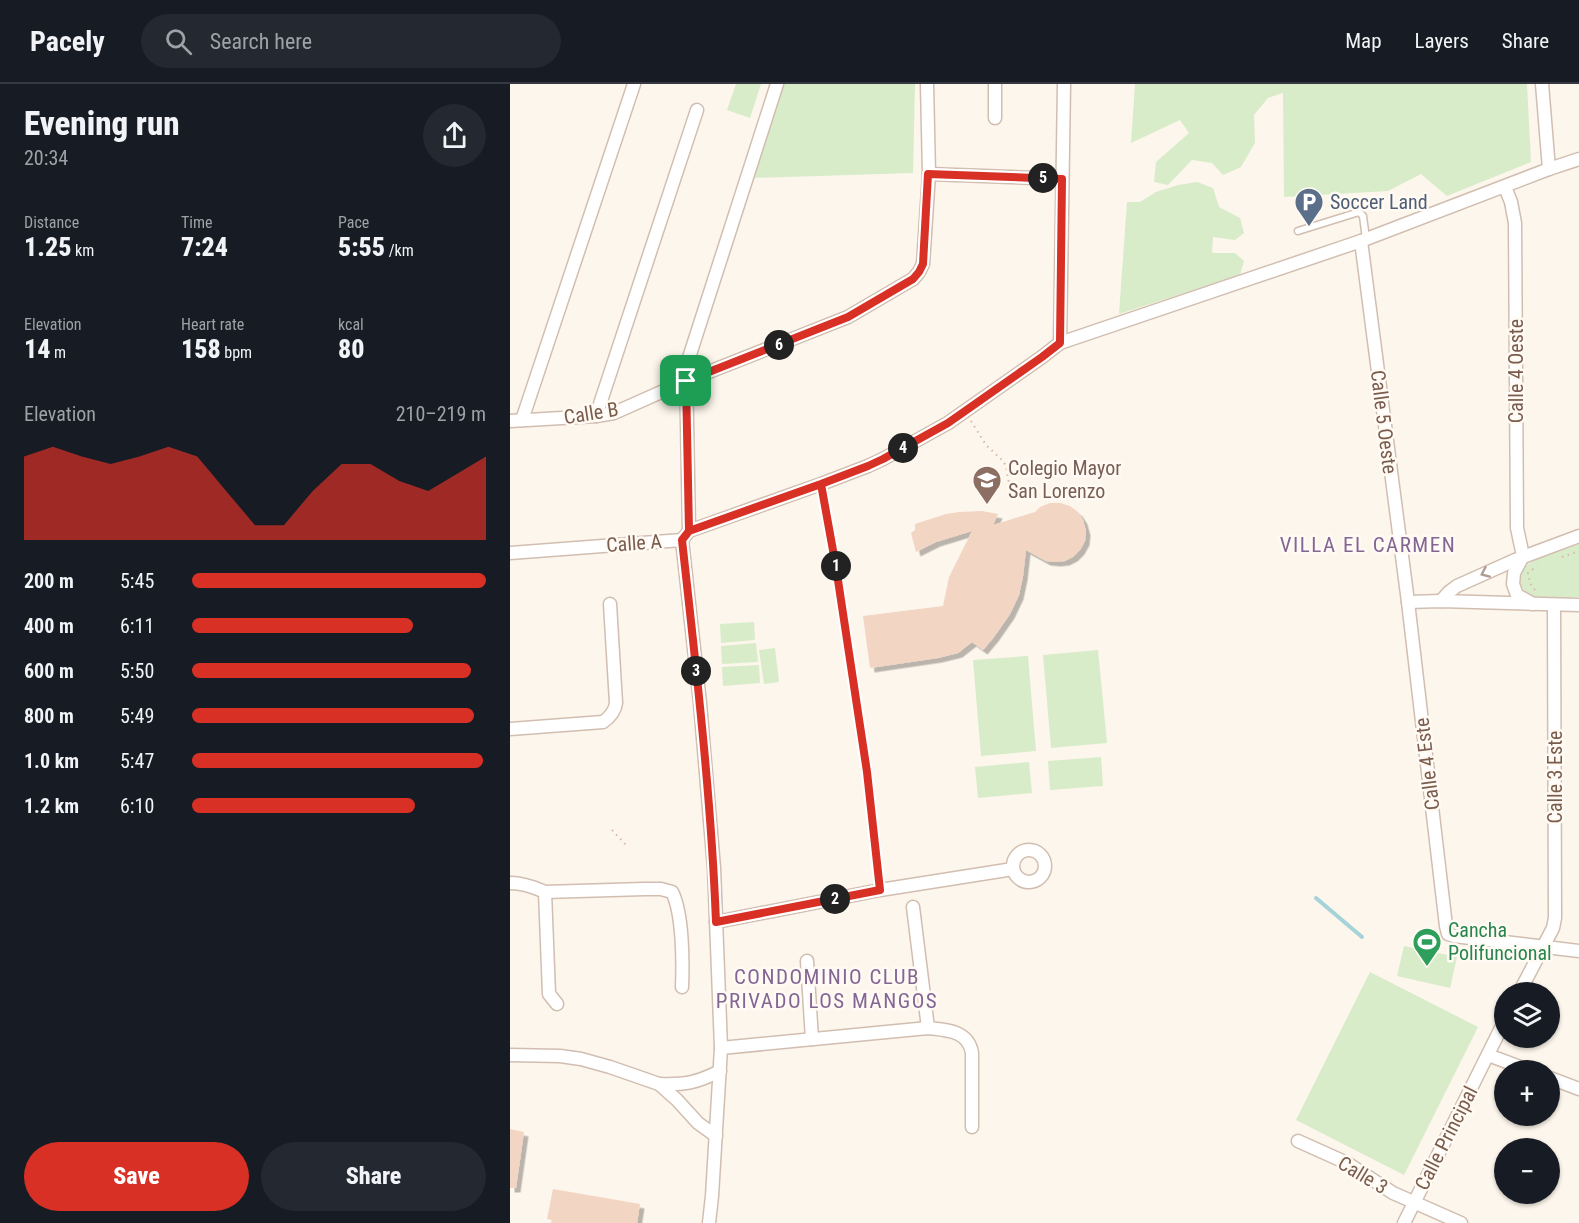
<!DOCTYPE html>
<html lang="en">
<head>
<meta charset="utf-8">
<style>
	:root { --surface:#171b24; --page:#242831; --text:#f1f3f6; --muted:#9ea1a6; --line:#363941; --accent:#d93025 }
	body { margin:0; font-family:"Roboto Condensed",sans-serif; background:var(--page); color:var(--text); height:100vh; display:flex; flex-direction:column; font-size:22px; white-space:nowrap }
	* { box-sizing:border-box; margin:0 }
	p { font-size:20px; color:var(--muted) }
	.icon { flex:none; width:33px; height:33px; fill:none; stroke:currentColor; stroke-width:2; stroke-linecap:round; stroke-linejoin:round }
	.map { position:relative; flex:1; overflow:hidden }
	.sheet { display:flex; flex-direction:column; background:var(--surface); width:510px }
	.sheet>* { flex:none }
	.tools { position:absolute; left:984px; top:898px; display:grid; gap:12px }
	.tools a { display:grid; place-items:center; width:66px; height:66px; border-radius:50%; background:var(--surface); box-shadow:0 2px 4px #0004; font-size:30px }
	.pin { position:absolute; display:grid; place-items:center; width:51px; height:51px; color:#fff; margin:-26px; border-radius:12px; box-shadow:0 3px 9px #0006 }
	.km { position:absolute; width:30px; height:30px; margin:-15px; border-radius:50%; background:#222; color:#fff; font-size:16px; line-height:30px; text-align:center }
	.round { display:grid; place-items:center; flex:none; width:63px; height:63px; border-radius:32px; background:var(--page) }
	.summary { display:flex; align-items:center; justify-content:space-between; height:102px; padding:0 24px }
	h1 { font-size:33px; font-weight:800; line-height:45px }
	.stats { display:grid; grid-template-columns:repeat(3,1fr); gap:9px; height:102px; padding:6px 24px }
	.stats div { display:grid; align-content:center }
	.stats b { font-size:26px; font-weight:800 }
	.stats small { font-size:16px; font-weight:400 }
	.stats p { font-size:16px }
	.chart { height:168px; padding:12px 24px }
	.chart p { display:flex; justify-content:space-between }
	.chart svg { width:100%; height:108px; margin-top:6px; fill:var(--accent); opacity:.7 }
	.cta { display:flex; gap:12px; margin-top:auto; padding:12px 24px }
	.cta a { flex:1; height:69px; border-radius:36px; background:var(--accent); color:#fff; font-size:24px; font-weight:800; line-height:69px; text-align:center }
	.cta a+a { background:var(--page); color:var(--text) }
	ul { padding:0 24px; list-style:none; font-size:20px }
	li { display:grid; grid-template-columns:96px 72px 1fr; align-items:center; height:45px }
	li i { height:15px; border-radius:8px; background:var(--accent) }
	header { display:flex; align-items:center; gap:36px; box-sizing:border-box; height:84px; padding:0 30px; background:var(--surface); border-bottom:2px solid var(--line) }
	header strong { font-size:28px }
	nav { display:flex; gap:33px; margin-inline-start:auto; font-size:21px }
	.search { width:420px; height:54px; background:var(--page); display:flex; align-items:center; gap:15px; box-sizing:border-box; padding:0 21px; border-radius:33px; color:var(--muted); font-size:22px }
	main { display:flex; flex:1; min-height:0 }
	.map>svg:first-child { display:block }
	.green { fill:#d8ecc9 }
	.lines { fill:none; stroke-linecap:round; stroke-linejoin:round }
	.stream { stroke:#a5d3da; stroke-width:4 }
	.building { fill:#f3d5c3; filter:url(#shadow) }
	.service-casing { stroke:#d1beb0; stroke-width:9 }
	.minor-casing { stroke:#d1beb0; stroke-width:15 }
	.path { stroke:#d9b8a5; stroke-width:2; stroke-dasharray:1.5 4.5; stroke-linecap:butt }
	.service { stroke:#fff; stroke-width:6 }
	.minor { stroke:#fff; stroke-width:12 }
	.oneway { stroke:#af9d94 }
	.route-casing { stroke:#fff; stroke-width:12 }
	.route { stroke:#d93025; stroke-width:8 }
	.labels { text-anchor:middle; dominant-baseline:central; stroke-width:5; stroke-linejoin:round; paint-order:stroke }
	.service-label { font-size:20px; fill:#4e5e75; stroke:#fffaf3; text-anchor:start }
	.street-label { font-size:20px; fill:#7a5c4d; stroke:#fffaf3 }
	.education-label { font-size:20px; fill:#785e54; stroke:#fffaf3; text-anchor:start }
	.leisure-label { font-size:20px; fill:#27864d; stroke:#fffaf3; text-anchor:start }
	.neighbourhood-label { font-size:21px; letter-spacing:1.5px; fill:#846695; stroke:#fffaf3 }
</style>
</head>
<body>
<header>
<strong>Pacely</strong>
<div class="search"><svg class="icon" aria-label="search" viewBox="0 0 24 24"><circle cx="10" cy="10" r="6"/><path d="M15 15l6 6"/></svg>Search here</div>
<nav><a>Map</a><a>Layers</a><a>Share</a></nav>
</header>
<main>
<section class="sheet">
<div class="summary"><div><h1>Evening run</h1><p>20:34</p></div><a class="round"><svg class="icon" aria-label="share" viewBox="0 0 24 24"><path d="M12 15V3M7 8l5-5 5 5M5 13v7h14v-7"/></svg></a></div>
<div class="stats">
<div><p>Distance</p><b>1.25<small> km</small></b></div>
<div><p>Time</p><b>7:24</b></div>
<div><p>Pace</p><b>5:55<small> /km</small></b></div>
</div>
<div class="stats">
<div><p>Elevation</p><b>14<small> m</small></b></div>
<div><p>Heart rate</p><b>158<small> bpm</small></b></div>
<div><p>kcal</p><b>80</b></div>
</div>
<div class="chart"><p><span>Elevation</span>210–219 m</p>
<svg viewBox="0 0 160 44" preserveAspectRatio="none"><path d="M0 44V10L10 6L20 10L30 13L40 10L50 6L60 10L70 24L80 38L90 38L100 24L110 13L120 13L130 20L140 24L150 17L160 10V44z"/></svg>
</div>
<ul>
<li><b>200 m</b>5:45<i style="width:100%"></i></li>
<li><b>400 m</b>6:11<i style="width:75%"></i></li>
<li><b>600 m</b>5:50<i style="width:95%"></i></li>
<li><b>800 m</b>5:49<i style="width:96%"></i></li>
<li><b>1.0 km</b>5:47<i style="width:99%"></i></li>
<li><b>1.2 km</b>6:10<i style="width:76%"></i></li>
</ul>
<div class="cta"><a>Save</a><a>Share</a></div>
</section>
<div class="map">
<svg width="1069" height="1139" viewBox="0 0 1069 1139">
	<defs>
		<filter id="shadow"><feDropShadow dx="4.5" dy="4.5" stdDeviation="0" flood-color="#0004"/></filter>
	</defs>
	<rect width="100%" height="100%" fill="#fdf6ec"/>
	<g class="green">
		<polygon points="226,0 251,0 240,34 217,26"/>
		<polygon points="273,0 405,0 403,89 241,94"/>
		<polygon points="625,0 1017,0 1021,78 937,112 911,90 878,107 774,113 773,9 758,14 744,31 745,59 731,83 713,91 702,79 682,76 658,101 644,98 646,78 679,49 670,36 621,59"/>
		<polygon points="687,98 703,104 709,123 730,134 734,149 725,156 703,153 702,169 725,169 734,177 730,191 609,230 617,118 630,118 646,108 668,101"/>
		<path d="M 1069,460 L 1069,513 C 1052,513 1015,521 1010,498 C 1009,492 1011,486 1016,482 C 1027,473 1055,465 1069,460 Z"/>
		<polygon points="244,538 245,556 211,559 210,540"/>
		<polygon points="246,559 248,578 212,580 211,562"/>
		<polygon points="265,564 269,598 254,600 249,566"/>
		<polygon points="588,566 597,659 541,664 533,571"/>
		<polygon points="518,572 526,667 471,672 463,576"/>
		<polygon points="249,581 250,599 213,602 212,583"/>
		<polygon points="591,673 593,702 540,706 538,677"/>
		<polygon points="519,678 522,709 468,714 465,683"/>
		<polygon points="894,862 947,873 940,904 887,892"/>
		<polygon points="860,888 968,943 894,1091 786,1036"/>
	</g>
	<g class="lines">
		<polyline class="stream" points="806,814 852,853"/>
	</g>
	<g class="building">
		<polygon points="540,419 550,419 560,422 568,428 573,436 576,447 575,457 570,466 563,473 555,477 546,478 536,477 516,466 513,492 509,511 500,530 484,553 473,566 462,558 448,569 428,574 360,584 353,532 433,522 439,493 462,447 426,458 406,468 401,449 405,446 405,440 436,430 449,428 472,427 488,430 483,441 525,428 530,423"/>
		<polygon points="0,1045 14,1048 6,1104 0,1104"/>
		<polygon points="43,1105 130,1120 127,1139 42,1139 42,1136 37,1135"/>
	</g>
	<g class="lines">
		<g class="service-casing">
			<g id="service">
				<polyline points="788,147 849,128 853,132 856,155"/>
				<polyline points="311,400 326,483 357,688 370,806"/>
			</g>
		</g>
		<g class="minor-casing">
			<g id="minor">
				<polyline points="485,0 485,34"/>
				<polyline points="1032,0 1039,85"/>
				<polyline points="419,90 552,95"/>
				<polyline points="995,103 1001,118 1005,139 1007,444 1013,472 1004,489 1003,500 1007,511 1023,520"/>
				<polyline points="851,157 898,518 936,842 938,850 944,852 1069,867"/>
				<polyline points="550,259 554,0"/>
				<polyline points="86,332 187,26"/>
				<polyline points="12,336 124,0"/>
				<polyline points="0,337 86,332 104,329 176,297 338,233 403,195 409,188 413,180 419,90 417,0"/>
				<polyline points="179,447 176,283 267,0"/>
				<polyline points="172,456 190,619 204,784 211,964 202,1112 199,1139"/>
				<polyline points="0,469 172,456 179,447 311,400 358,382 373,375 438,339 532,273 550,259 851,157 1039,85 1069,75"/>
				<polyline points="931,517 939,508 947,502 1005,476 1069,452"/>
				<polyline points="898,518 931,517 1069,521"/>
				<path d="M 0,645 L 93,638 C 100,633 105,628 106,619 L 100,520"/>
				<circle cx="519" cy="782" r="16"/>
				<path d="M 0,799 C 13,799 24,803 35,808 L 134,805 L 151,805 L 162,808 C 173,829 173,879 172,903"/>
				<polyline points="35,808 39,910 47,920"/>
				<polyline points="403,823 418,944"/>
				<polyline points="206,838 370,806 503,785"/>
				<polyline points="297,877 302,955"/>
				<polyline points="1009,909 1043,844 1045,834 1044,521"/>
				<path d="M 211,964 L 418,944 C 436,946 458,946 462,969 L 462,1043"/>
				<polyline points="0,971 50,972 71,975 100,983 149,1000 167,1016 188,1039 206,1052"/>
				<polyline points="978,971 1021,987"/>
				<polyline points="1040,994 1069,1005"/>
				<path d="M 149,1000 C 175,1001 186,999 210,987"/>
				<polyline points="788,1057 837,1079 883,1109 951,1139"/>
				<polyline points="894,1139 994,938"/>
			</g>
		</g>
		<g class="path">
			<polyline points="461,337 476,361 494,378 497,386 498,396 505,410"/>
			<polyline points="1052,473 1069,467"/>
			<polyline points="1025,506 1020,499 1018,489 1027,482"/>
			<polyline points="102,746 116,761"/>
		</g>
		<use href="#service" class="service"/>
		<use href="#minor" class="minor"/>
	</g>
	<defs><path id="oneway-chevron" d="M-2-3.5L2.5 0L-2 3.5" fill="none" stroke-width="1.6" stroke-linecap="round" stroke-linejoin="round" transform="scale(1.5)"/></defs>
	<use class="oneway" href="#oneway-chevron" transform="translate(975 489) rotate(156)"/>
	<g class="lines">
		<g class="route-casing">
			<path id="route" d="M 176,297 L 179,447 L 311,400 L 326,483 L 357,688 L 370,806 L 206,838 C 201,710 186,583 172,456 L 179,447 L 311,400 L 358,382 L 373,375 L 438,339 L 532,273 L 550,259 L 552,95 L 418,90 L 413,180 L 409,188 L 403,195 L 338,233 L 176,297"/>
		</g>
		<use href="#route" class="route"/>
	</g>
	<defs>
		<g id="parking-pin" transform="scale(1.5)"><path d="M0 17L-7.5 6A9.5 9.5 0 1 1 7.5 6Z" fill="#5c6f8a" stroke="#fffaf3"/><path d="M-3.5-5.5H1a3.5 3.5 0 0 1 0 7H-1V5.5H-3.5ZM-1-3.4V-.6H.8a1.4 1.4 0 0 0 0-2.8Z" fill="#fff"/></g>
		<g id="school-pin" transform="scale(1.5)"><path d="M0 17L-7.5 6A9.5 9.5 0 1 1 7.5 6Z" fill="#8d6e63" stroke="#fffaf3"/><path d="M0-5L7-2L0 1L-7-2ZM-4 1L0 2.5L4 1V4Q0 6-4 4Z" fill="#fff"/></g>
		<g id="stadium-pin" transform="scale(1.5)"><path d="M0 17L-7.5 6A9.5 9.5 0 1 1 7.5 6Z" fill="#2e9e5b" stroke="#fffaf3"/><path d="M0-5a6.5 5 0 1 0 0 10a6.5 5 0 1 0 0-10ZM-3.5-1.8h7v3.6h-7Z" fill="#fff"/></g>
	</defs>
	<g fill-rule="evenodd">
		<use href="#parking-pin" x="799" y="118"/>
		<use href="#school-pin" x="477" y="396"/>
		<use href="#stadium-pin" x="917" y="858"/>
	</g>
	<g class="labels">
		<g class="service-label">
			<text x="820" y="118">Soccer Land</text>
		</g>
		<g class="street-label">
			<text transform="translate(1006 287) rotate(-90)">Calle 4 Oeste</text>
			<text transform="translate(81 329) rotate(-9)">Calle B</text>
			<text transform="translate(874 338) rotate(83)">Calle 5 Oeste</text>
			<text transform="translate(124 459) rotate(-4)">Calle A</text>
			<text transform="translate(917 680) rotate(-97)">Calle 4 Este</text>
			<text transform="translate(1045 693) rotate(-90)">Calle 3 Este</text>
			<text transform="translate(936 1054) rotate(-63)">Calle Principal</text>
			<text transform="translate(853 1091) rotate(31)">Calle 3</text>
		</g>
		<g class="education-label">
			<text x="498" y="384">Colegio Mayor<tspan x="498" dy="23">San Lorenzo</tspan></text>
		</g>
		<g class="leisure-label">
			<text x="938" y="846">Cancha<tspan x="938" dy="23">Polifuncional</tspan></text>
		</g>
		<g class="neighbourhood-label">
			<text x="858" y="461">VILLA EL CARMEN</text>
			<text x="317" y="893">CONDOMINIO CLUB<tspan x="317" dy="24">PRIVADO LOS MANGOS</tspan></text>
		</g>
	</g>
</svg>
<div class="tools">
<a><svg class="icon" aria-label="layers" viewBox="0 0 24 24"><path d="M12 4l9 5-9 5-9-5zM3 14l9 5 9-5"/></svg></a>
<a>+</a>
<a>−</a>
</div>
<div class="pin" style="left:176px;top:297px;background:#1e9e55"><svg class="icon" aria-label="arrive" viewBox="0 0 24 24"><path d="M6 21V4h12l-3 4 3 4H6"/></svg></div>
<b class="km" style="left:326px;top:482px">1</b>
<b class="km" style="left:325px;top:815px">2</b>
<b class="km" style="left:186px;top:587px">3</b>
<b class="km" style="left:393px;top:364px">4</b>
<b class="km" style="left:533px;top:94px">5</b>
<b class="km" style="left:269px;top:261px">6</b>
</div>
</main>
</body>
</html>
